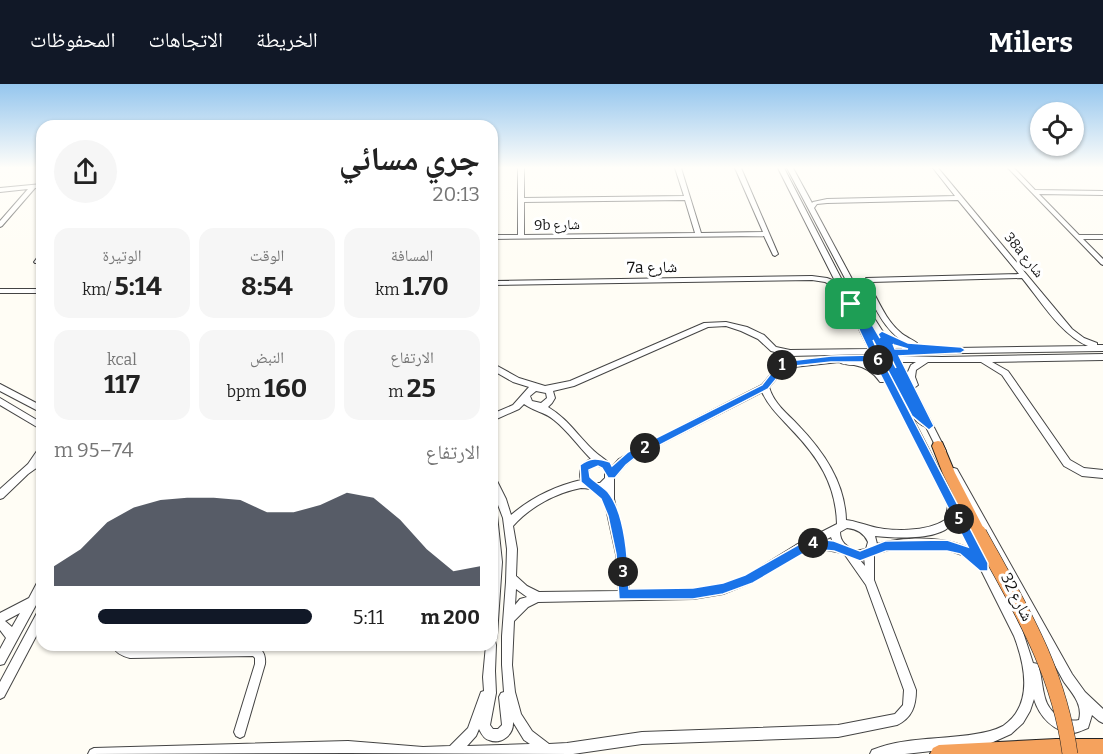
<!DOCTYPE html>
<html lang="ar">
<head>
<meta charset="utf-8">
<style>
	:root { --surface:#fff; --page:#f6f6f6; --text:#222; --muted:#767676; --accent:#111827 }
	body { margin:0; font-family:Bitter,"Noto Naskh Arabic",serif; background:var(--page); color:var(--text); direction:rtl; height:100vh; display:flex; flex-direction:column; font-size:22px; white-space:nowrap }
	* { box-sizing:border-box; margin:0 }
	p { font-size:20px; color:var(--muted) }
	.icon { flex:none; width:33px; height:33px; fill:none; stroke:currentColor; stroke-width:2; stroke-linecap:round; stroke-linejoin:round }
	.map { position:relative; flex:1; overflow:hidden; direction:ltr }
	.side { position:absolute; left:36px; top:36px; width:462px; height:531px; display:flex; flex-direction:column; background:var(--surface); border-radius:18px; box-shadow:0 2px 4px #0004; direction:rtl }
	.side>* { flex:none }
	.tools { position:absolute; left:1030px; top:18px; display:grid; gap:12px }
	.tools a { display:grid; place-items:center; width:54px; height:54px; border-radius:50%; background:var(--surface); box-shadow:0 2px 4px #0004; font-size:30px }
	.pin { position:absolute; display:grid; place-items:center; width:51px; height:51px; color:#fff; margin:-26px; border-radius:12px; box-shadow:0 3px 9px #0006 }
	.km { position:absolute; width:30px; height:30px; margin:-15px; border-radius:50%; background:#222; color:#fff; font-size:16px; line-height:30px; text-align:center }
	.round { display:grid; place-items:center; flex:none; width:63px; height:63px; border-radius:32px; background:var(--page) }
	.overview { display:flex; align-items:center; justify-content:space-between; height:102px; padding:0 18px }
	h1 { font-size:33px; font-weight:700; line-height:45px }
	.metrics { display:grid; grid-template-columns:repeat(3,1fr); gap:9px; height:102px; padding:6px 18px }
	.metrics div { display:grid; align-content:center; border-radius:15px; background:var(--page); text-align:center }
	.metrics b { font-size:26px; font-weight:700 }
	.metrics small { font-size:16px; font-weight:400 }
	.metrics p { font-size:16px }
	.chart { height:168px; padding:12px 18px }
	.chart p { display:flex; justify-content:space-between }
	.chart svg { width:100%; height:108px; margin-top:6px; fill:var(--accent); opacity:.7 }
	ul { padding:0 18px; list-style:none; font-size:20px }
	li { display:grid; grid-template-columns:96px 72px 1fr; align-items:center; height:45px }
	li i { height:15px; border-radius:8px; background:var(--accent) }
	header { display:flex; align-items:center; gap:36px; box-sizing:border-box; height:84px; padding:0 30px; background:var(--accent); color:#fff }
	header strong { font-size:28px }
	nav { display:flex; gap:33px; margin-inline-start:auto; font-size:21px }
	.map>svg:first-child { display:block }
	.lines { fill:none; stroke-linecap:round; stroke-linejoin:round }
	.minor-casing { stroke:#444; stroke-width:2 }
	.highway-casing { stroke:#222; stroke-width:2 }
	.minor { fill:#fff; fill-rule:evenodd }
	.highway { fill:#f5a25d; fill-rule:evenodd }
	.highway-bridge-casing { stroke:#222; stroke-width:16; stroke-linecap:butt }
	.highway-bridge { stroke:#f5a25d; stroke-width:15 }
	.route { fill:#1a73e8; stroke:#fff; stroke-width:1.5; fill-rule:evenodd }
	.labels { text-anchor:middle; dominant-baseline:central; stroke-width:6; stroke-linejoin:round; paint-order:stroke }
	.far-street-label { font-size:14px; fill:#111; stroke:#fff }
	.street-label { font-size:16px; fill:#111; stroke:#fff }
</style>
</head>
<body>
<header>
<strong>Milers</strong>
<nav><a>الخريطة</a><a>الاتجاهات</a><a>المحفوظات</a></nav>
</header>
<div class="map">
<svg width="1103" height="670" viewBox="0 0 1103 670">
	<rect width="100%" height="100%" fill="#fffdf5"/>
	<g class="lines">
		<g class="minor-casing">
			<g id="minor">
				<path d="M 518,84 L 524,84 L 524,114 L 684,112 L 675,84 L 681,84 L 701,149 L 763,148 L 735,84 L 741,84 L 778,170 L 775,172 L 773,171 L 764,152 L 492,155 L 492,151 L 518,151 ZM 685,116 L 695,149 L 524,151 L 524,118 Z"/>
				<path d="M 778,84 L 784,84 L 859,229 L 863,229 L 886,265 L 860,223 L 787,84 L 793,84 L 812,119 L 813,118 L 827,115 L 955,112 L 933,84 L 938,84 L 1072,245 L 1084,254 L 1097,259 L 1097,261 L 1103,261 L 1103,267 L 897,270 L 898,272 L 942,273 L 1103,270 L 1103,276 L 992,278 L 1008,287 L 1070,376 L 1084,384 L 1103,386 L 1103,394 L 1082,392 L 1064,382 L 1002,291 L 981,278 L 928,278 L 916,286 L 915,293 L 918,301 L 914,304 L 946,367 L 945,369 L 939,369 L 926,343 C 910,338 902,312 894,298 L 1022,545 L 1033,579 L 1038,580 L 1039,584 C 1042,594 1042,604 1045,614 C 1049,629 1064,639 1079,636 C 1083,621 1073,610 1064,598 L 951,391 L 950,388 L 951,385 L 954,384 L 957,385 L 1072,590 L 1085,608 L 1103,625 L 1103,639 L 1099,637 L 1092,631 L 1088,644 C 1083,646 1079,648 1074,649 C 1054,649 1039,632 1034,615 L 1030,627 L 1023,639 L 1011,650 L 991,659 L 976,662 L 905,670 L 870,670 L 872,666 C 909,651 952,657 990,647 C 994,646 999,644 1003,642 C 1034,621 1025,581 1014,552 L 979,482 L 962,471 L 948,466 L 926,464 L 889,466 L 874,470 L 874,496 L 916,606 C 916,622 912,634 897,641 L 838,653 L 642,660 L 573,670 L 348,669 L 88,670 L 90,666 L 94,664 L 348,657 L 423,663 L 450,662 L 468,644 L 481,608 L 484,607 L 483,593 L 486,561 L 492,561 L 492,427 L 495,428 L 497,431 L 502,478 L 497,551 L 496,555 L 492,556 L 495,557 L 496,561 L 495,587 L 496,609 L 490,641 L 493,645 L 498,645 L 502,641 L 499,613 L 501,609 L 504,608 L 502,581 L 502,552 L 506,498 L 507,465 L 503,434 L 492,405 L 492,392 L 495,393 L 506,415 L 511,431 C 531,414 555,402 581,396 C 578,387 582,379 591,375 C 578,362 568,347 554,336 C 545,328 533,327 524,320 L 519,325 L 492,337 L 492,330 L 513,321 L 529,303 L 513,298 L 492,286 L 492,279 L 519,294 L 545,302 L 570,297 L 704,239 L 726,238 L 747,243 L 764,251 L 776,263 L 790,266 L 869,265 L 839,205 L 825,198 L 812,196 L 492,201 L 492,197 L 812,192 L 827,194 L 835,197 ZM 958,116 L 1019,190 L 866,194 L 864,202 C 876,225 886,252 913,262 L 917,259 C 912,255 905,253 900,248 C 886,236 879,218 870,202 L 871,198 L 1022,194 C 1040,216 1061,251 1088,262 L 894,265 L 867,223 L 814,124 L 817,120 L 827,119 ZM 726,242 L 741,247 L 758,255 L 771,267 L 790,272 L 872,270 L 873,271 L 869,274 L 870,276 L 875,277 L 881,288 L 868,279 L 851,276 L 851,272 L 848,271 L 780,279 L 762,301 L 629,369 L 619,375 L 612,383 C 608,376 600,373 594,367 C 578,352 567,334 548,323 L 552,319 L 555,314 L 553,307 L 574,302 L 708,243 ZM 891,277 L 893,277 L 917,325 ZM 839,278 C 844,281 848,281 854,281 C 866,283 874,289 880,298 L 886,298 L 948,422 L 945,436 C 927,448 890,448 870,442 C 862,440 855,437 846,436 C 845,398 823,367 798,341 C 787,329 774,320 769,303 L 785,284 ZM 901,278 L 916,278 L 911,281 L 907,290 ZM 536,307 L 546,309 L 547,314 L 541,319 L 532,317 L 530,312 ZM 762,308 C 769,323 780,333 791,345 C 818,373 836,400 837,440 L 796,461 L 746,492 L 723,500 L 693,505 L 629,506 L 626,470 L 614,415 L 614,394 L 625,381 L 635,373 ZM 595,381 L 602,383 L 605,387 L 605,394 L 600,399 L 595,399 L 589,394 L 589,385 ZM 581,404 C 590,404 596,408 605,405 L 604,415 L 616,470 L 619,507 L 539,508 L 527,502 L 516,492 L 517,465 L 513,442 C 531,422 556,409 581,404 ZM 955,434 L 970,465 C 946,451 904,453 877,460 L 875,452 C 895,454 948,458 955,434 ZM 847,444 C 857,445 864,449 868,458 L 866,465 L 855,467 C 847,463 840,458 840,448 ZM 831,453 L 833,459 L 823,457 ZM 811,463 L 842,469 L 845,471 L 866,501 L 904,606 L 903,621 L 895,630 L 838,641 L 642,648 L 567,659 L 549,660 L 532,647 L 521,630 L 515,608 L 512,581 L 514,537 L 528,523 L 538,518 L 693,515 L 723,510 L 753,498 ZM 864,474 L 865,482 L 859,475 ZM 516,505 L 527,513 L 520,515 L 515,521 ZM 513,638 L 524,656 L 530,660 L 467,662 L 476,652 L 479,645 C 481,649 484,655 489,656 C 501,661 514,651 513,638 Z"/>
				<polygon points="1008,84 1014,84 1035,106 1103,107 1103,111 1039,110 1079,151 1103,151 1103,155 1083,155 1103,175 1103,181 1101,180"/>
				<polygon points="42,100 42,104 35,104 2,142 0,143 0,137 28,105 0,108 0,104"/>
				<polygon points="42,169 42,176 39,179 35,179 34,178 40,170"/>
				<rect x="0" y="205" width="42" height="4"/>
				<polygon points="0,300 42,322 42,329 0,307"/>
				<polygon points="0,314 42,339 42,346 0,321"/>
				<polygon points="42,363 42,380 28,390 3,414 0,415 0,405 28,380 39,364"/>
				<path d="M 42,495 L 42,510 L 4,580 L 0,581 L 0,565 L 6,554 L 0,546 L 0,529 L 29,514 L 38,497 ZM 20,529 L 12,543 L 5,537 Z"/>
				<polygon points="42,526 42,541 4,613 0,615 0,598 38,527"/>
				<path d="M 112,561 L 125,561 L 130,564 L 253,561 C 262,564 266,570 265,580 L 244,652 L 240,654 L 236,652 L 234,648 L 255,580 L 255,574 L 253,572 L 130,574 C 122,572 115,569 112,561 Z"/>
			</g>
		</g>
		<g class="highway-casing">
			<g id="highway">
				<polygon points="938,357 942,358 955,389 984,445 986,449 984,453 979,455 974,453 943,390 932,362 934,358"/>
				<polygon points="1056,655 1103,655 1103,670 930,670 933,664 939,661"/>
			</g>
		</g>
		<use href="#minor" class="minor"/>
		<use href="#highway" class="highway"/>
		<g class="highway-bridge-casing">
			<path id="highway-bridge" d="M 979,449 C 1019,522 1059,586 1070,670"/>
		</g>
		<use href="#highway-bridge" class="highway-bridge"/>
	</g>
	<linearGradient id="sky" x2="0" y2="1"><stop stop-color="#95c6ee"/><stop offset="0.47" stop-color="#fffefa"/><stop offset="1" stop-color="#fffefa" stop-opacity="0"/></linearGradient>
	<rect width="1103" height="178" fill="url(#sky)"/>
	<path class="route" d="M 851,217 L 873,242 L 880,254 L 878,250 L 882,247 L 908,259 L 961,263 L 966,266 L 961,269 L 899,272 L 934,342 L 929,346 L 912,332 L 884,279 L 988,479 L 988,487 L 980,487 L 960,470 L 947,467 L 886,467 L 860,477 L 834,467 L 811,465 L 753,499 L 723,510 L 693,515 L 619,515 L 616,470 L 608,432 L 601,415 L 581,398 L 580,381 C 590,373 598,374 610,378 L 612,382 L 628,368 L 762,301 L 780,278 L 831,272 L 871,271 L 847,220 ZM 873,256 L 881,271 L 890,272 L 896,284 L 891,275 L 880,272 ZM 893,260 L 894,261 L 908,265 L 895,265 ZM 831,278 L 874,278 L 968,463 L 947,456 L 885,457 L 860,467 L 834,457 L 810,454 L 745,491 L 723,499 L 693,504 L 629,505 C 628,478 626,430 608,408 C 603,403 595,398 590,393 L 589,386 L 598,382 L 602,384 L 608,394 L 615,394 L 626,381 L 635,374 L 768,305 L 786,283 Z"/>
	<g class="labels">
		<g class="far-street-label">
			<text transform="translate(557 141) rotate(-1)">9b شارع</text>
			<text transform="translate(1024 171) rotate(51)">38a شارع</text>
		</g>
		<g class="street-label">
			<text transform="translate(652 183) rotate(-1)">7a شارع</text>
			<text transform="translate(1017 513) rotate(63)">شارع 32</text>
		</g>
	</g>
</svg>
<div class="tools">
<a><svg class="icon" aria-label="locate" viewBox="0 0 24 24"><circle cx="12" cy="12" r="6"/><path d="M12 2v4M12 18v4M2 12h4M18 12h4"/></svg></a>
</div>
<div class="pin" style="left:851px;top:220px;background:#1e9e55"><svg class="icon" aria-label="arrive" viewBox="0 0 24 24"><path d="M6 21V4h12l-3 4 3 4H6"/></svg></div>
<b class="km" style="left:782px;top:281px">1</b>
<b class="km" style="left:645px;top:364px">2</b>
<b class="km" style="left:623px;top:488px">3</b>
<b class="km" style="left:813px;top:459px">4</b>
<b class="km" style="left:959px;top:435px">5</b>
<b class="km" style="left:878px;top:276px">6</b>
<section class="side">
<div class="overview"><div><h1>جري مسائي</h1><p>20:13</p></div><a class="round"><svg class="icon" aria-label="share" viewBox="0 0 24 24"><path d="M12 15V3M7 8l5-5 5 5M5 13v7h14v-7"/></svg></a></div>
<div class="metrics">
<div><p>المسافة</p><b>1.70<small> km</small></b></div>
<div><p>الوقت</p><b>8:54</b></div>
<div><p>الوتيرة</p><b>5:14<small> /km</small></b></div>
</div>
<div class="metrics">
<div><p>الارتفاع</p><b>25<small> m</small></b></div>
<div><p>النبض</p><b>160<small> bpm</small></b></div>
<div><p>kcal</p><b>117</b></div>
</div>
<div class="chart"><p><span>الارتفاع</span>74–95 m</p>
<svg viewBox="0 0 160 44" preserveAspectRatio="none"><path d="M0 44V36L10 29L20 18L30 12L40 9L50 8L60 8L70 9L80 14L90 14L100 11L110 6L120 8L130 17L140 29L150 38L160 36V44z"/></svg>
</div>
<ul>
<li><b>200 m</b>5:11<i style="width:83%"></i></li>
</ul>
</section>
</div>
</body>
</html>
